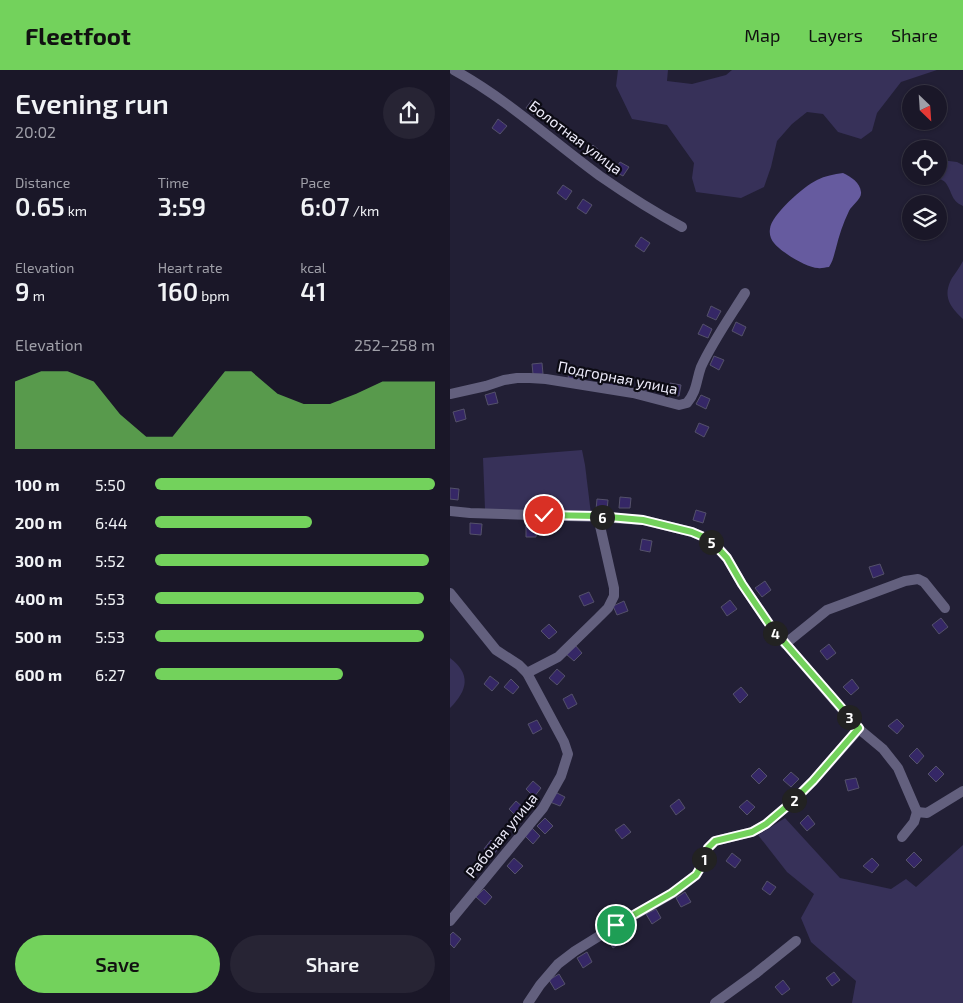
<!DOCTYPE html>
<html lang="en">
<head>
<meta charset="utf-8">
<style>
	:root { --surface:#1a1728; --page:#272434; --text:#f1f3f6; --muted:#9f9fa8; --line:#383645; --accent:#73d25c }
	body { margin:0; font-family:"Exo 2",sans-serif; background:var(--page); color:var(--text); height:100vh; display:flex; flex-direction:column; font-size:19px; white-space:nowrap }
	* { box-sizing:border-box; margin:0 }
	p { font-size:16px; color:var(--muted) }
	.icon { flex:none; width:28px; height:28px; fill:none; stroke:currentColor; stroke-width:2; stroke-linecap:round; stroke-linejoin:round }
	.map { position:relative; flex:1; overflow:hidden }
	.side { display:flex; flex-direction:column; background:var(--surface); width:450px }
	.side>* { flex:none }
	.needle { width:32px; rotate:155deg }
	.controls { position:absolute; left:452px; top:15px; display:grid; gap:10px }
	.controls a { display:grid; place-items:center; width:45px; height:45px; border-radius:50%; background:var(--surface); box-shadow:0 1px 4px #0004,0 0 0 1px var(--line); font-size:25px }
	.pin { position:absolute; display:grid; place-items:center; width:42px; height:42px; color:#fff; margin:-21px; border:2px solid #fff; border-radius:50%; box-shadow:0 1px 5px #0007 }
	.km { position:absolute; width:25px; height:25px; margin:-12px; border-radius:50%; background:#222; color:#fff; font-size:14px; line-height:25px; text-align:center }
	.round { display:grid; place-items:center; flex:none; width:52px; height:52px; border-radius:26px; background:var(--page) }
	.summary { display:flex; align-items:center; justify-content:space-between; height:85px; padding:0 15px }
	h1 { font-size:28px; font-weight:600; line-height:38px }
	.stats { display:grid; grid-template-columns:repeat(3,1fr); gap:8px; height:85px; padding:5px 15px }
	.stats div { display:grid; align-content:center }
	.stats b { font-size:25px; font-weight:600 }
	.stats small { font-size:14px; font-weight:400 }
	.stats p { font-size:14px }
	.chart { height:140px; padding:10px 15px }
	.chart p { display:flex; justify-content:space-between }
	.chart svg { width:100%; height:90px; margin-top:5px; fill:var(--accent); opacity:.7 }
	.primary-button { display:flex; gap:10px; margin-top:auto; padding:10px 15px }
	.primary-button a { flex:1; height:58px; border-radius:30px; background:var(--accent); color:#111; font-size:20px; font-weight:600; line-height:58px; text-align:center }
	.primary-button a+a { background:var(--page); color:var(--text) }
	ul { padding:0 15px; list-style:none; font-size:16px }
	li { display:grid; grid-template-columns:80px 60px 1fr; align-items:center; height:38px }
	li i { height:12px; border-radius:6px; background:var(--accent) }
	header { display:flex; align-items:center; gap:30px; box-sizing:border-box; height:70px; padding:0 25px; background:var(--accent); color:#111 }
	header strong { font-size:24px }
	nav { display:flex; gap:28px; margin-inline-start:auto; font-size:18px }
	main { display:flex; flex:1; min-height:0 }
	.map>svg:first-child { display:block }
	.green { fill:#373159 }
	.water { fill:#665b9f }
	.building { fill:#352766; stroke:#54516a }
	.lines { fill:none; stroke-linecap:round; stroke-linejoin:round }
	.minor { stroke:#63607e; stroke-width:10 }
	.route-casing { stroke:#fff; stroke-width:10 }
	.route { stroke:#73d25c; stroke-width:6 }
	.labels { text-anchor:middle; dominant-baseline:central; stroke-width:4.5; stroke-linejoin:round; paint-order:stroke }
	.street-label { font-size:15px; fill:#edebfa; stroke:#0c0b14 }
</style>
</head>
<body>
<header>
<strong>Fleetfoot</strong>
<nav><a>Map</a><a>Layers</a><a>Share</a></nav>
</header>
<main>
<section class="side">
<div class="summary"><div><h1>Evening run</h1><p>20:02</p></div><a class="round"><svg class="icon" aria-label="share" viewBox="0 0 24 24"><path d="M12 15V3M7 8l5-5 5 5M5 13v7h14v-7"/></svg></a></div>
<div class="stats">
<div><p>Distance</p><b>0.65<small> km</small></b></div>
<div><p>Time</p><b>3:59</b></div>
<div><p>Pace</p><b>6:07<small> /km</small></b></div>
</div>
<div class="stats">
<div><p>Elevation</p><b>9<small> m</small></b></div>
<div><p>Heart rate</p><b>160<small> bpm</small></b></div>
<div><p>kcal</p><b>41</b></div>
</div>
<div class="chart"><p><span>Elevation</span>252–258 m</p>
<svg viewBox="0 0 160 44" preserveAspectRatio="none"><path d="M0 44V11L10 6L20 6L30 11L40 27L50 38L60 38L70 22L80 6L90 6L100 17L110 22L120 22L130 17L140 11L150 11L160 11V44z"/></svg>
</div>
<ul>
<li><b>100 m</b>5:50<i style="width:100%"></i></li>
<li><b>200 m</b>6:44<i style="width:56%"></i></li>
<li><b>300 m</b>5:52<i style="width:98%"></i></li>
<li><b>400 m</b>5:53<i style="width:96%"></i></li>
<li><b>500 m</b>5:53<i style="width:96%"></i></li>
<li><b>600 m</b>6:27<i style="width:67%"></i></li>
</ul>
<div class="primary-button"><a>Save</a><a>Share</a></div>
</section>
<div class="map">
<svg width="513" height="933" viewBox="0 0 513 933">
	<rect width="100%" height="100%" fill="#221f35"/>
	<g class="green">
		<polygon points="168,0 218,0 217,11 242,14 276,5 282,0 487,0 451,12 427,43 422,61 411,69 388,62 373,44 357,42 342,54 327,71 321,97 314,117 291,128 246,122 242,108 244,93 217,55 182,49 166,16"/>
		<path d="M 491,90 L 507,92 L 513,95 L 513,136 C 500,130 503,122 495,112 C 492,109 487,109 483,106 L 489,106 L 489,92 Z"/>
		<path d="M 513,191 L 513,249 C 500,237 492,226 502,208 C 506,202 510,197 513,191 Z"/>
		<polygon points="132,380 135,395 141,444 35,439 33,388"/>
		<path d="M 0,588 C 21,604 18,620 0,638 Z"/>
		<polygon points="335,748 390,808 441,819 456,809 466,817 513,775 513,933 402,933 406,911 361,872 351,848 364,824 337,802 308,765"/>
	</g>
	<path class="water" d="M 393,103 C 401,107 410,112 411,122 C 412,129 402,135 399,141 C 393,153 389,166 386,178 C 384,185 383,191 379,197 C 375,197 371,199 368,198 C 357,198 331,182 324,173 C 321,170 319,164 320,159 C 321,145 354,116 367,110 C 375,106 384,104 393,103 Z"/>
	<g class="building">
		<polygon points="82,30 91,36 84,45 76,38"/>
		<polygon points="48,49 57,56 50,64 42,58"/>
		<polygon points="143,75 151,82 144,90 136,84"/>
		<polygon points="170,92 179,97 173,106 164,101"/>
		<polygon points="113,115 122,121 116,130 107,123"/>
		<polygon points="133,129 142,135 136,144 127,138"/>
		<polygon points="191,167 200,173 194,182 185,176"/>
		<polygon points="261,236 271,241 266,250 257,246"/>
		<polygon points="286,252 296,257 292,266 282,261"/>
		<polygon points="253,254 262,259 258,268 248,264"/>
		<polygon points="264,286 274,290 269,300 260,295"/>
		<polygon points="92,293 93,304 83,304 82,294"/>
		<polygon points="120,297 130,299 129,309 118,308"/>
		<polygon points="160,303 171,305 169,316 158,315"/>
		<polygon points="188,309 199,311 197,321 187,320"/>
		<polygon points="220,313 231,315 229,326 218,325"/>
		<polygon points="45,322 48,333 38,335 35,325"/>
		<polygon points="251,325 260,329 256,339 246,334"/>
		<polygon points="14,339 16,349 6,352 3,342"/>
		<polygon points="249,353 259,357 254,367 245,362"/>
		<polygon points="0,418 9,419 8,430 0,429"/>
		<polygon points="170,427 181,428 180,438 169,438"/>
		<polygon points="147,429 158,430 157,440 146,440"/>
		<polygon points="246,440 256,443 253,453 243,450"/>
		<polygon points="20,453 32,454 31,465 20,464"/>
		<polygon points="76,456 87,457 86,467 76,467"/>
		<polygon points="192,469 202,471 200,482 190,480"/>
		<polygon points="430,494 434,504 423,508 419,497"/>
		<polygon points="315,511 321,520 312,527 305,518"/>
		<polygon points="139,522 144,532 134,536 129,526"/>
		<polygon points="280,530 287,539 277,546 271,537"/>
		<polygon points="174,531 178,541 167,545 163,536"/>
		<polygon points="491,548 498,557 489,564 482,555"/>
		<polygon points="99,554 107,562 99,569 91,561"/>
		<polygon points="379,574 386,583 377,590 370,581"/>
		<polygon points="125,575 132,583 124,591 116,584"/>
		<polygon points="107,599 115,606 107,615 99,608"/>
		<polygon points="40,606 49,613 42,621 34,614"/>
		<polygon points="61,609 69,617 63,624 54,617"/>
		<polygon points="402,609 409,618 401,625 393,617"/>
		<polygon points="291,617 298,625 290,633 283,624"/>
		<polygon points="122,624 127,634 118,639 113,629"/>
		<polygon points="447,649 454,656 447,664 438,656"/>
		<polygon points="87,650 92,659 83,664 78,654"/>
		<polygon points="467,678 474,686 467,694 459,686"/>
		<polygon points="486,696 494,704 486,712 478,704"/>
		<polygon points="309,698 317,706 309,714 301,706"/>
		<polygon points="341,702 349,709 341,717 333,710"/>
		<polygon points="406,708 409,718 398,721 395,710"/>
		<polygon points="83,711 91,718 84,727 76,719"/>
		<polygon points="105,722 115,727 110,736 100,732"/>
		<polygon points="229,729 235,738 226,745 220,736"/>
		<polygon points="297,730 305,737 297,745 289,737"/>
		<polygon points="66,731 75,739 67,747 59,739"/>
		<polygon points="358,745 365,754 357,761 350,753"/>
		<polygon points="95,748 103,756 95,764 87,756"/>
		<polygon points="174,754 181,762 172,769 165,760"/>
		<polygon points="82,758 90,766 83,774 75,766"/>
		<polygon points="41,770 49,778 42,786 34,779"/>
		<polygon points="464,782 472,790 464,798 456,790"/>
		<polygon points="282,783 291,790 285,798 276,791"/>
		<polygon points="64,788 73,796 65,804 57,796"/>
		<polygon points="422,788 429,795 422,803 413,796"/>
		<polygon points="317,811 326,817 320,825 312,819"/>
		<polygon points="34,819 42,827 35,835 26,827"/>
		<polygon points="235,822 241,832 231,837 226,828"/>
		<polygon points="206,839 211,848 202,854 196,844"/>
		<polygon points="3,862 11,869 4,878 0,874 0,865"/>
		<polygon points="166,863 172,872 163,878 157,868"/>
		<polygon points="137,882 142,892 133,898 127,888"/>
		<polygon points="384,902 390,910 382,916 376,908"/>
		<polygon points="109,904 115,914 105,920 99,910"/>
		<polygon points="333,910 340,919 332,925 325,917"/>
	</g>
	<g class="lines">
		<g class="minor">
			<path d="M 4,0 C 57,29 102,71 150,106 C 176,124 204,142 232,157"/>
			<path d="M 0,324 L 36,316 L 54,310 L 67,308 L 80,308 L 96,309 L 183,323 L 229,335 L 237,333 C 247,321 246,311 251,297 C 263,271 280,247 295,223"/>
			<polyline points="0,441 20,443 148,447 193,450 242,462 256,468 266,475 277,488 292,514 322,558 409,659 363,711 342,732 316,754 302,762 265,771 258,778 252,795 246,805 223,823 167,855 125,881 108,894 90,915 78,933"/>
			<polyline points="0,523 46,580 69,595 77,603 114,672 118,684 111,706 93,738 0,851"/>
			<polyline points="335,574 377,540 455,511 468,509 474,512 495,538"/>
			<polyline points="77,603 108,587 147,549 158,538 164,526 164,518 148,447"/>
			<polyline points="409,659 433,679 448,698 467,742"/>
			<polyline points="452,767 464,752 467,742 477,743 513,721"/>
			<polyline points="265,933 305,904 346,871"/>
		</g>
	</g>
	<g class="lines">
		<g class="route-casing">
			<polyline id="route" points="94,445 148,446 193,450 242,462 256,468 266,476 277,488 292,514 322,558 409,658 363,711 342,732 316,754 302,762 265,771 258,778 252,795 246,805 222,823 166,855"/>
		</g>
		<use href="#route" class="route"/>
	</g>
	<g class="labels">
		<g class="street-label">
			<text transform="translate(126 67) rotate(37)">Болотная улица</text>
			<text transform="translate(168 307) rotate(11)">Подгорная улица</text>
			<text transform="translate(51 765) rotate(-51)">Рабочая улица</text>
		</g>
	</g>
</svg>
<div class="controls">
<a><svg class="needle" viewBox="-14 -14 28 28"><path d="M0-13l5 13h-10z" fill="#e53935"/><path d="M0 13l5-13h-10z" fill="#9f9fa8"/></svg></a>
<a><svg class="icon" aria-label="locate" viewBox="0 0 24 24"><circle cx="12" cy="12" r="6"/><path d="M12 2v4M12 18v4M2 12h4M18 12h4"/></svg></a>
<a><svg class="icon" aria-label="layers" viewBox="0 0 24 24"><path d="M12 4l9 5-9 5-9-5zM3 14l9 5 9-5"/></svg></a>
</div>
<div class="pin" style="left:166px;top:855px;background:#1e9e55"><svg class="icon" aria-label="arrive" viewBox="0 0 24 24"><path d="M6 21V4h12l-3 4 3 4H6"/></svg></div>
<div class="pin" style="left:94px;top:445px;background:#d93025"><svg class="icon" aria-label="check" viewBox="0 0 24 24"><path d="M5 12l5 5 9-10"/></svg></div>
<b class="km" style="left:254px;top:789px">1</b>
<b class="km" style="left:344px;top:730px">2</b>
<b class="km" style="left:399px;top:647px">3</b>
<b class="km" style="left:325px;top:563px">4</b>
<b class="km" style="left:261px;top:472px">5</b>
<b class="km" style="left:152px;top:447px">6</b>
</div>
</main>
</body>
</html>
